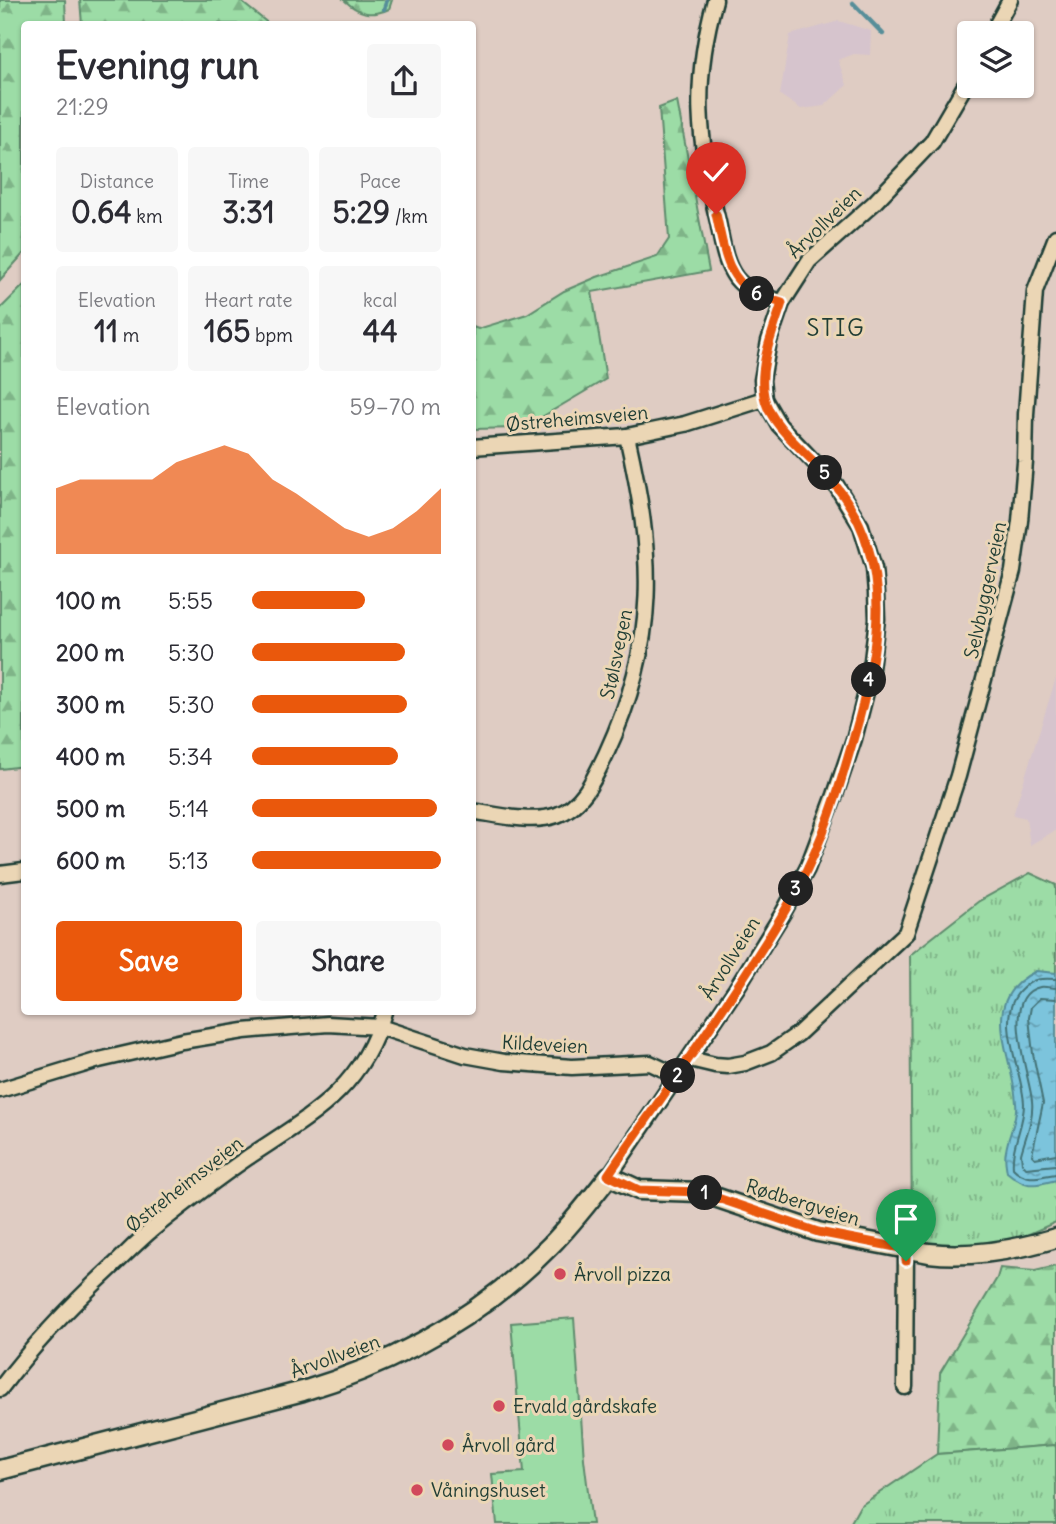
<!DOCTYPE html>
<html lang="en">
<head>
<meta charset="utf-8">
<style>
	:root { --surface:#fff; --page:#f7f7f7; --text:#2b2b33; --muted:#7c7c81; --accent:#ea580c }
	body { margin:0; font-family:Delius,sans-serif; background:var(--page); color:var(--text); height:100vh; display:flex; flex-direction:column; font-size:26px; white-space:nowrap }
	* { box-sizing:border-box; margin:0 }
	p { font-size:23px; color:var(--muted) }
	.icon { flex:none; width:38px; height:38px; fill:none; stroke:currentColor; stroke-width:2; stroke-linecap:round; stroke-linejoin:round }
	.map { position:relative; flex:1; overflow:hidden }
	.details { position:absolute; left:21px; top:21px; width:455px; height:994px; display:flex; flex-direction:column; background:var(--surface); border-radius:7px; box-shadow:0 2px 5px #0004 }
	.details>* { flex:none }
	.fabs { position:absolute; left:957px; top:21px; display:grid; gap:14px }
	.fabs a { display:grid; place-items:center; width:77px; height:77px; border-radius:7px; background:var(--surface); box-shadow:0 2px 5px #0004; font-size:35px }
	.pin { position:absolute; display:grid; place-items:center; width:60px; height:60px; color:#fff; margin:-72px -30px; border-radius:50% 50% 50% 0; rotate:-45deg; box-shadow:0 0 7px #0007 }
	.pin .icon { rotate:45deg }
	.km { position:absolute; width:35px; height:35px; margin:-18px; border-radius:50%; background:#222; color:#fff; font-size:19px; line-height:35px; text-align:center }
	.round { display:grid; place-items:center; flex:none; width:74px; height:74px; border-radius:7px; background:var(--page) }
	.overview { display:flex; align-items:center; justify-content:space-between; height:119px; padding:0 35px }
	h1 { font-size:38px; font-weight:800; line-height:52px }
	.metrics { display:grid; grid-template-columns:repeat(3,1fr); gap:10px; height:119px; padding:7px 35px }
	.metrics div { display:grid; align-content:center; border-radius:7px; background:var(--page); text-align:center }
	.metrics b { font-size:30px; font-weight:800 }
	.metrics small { font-size:19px; font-weight:400 }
	.metrics p { font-size:19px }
	.chart { height:196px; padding:14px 35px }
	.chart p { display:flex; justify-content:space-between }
	.chart svg { width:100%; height:126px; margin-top:7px; fill:var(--accent); opacity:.7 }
	.action { display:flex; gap:14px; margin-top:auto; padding:14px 35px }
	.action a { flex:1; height:80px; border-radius:7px; background:var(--accent); color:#fff; font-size:28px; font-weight:800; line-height:80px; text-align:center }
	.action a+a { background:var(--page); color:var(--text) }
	ul { padding:0 35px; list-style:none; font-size:23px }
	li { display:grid; grid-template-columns:112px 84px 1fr; align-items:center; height:52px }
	li i { height:18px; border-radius:9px; background:var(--accent) }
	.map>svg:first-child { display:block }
	.built { fill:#d6c4cd }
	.green { fill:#9cdca6; stroke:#5e8c6d; stroke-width:2 }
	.forest { fill:url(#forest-firs); stroke:#5e8c6d; stroke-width:2 }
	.park { fill:url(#park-tufts); stroke:#5e8c6d; stroke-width:2 }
	.water { fill:url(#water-ripples); stroke:#578e99; stroke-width:2 }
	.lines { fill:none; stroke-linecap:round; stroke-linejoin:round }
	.shore { stroke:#447377; stroke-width:2 }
	.stream { stroke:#578e99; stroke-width:4.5 }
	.minor-casing { stroke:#1f3d34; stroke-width:19 }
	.tertiary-casing { stroke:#1f3d34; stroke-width:23 }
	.minor { stroke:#ebd6b5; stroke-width:14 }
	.tertiary { stroke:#ebd6b5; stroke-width:18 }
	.route-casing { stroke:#fff; stroke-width:14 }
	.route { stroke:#ea580c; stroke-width:9 }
	.poi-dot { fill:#d1495b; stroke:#ebd6b5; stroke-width:2.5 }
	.labels { text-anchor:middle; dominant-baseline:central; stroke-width:6; stroke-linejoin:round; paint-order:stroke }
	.street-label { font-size:19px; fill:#1f3d34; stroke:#ebd6b5 }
	.poi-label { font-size:19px; fill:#1f3d34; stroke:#ebd6b5; text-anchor:start }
	.quarter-label { font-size:23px; letter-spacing:2px; fill:#1f3d34; stroke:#ebd6b5 }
</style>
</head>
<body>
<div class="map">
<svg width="1056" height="1524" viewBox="0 0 1056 1524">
	<defs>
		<pattern id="forest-firs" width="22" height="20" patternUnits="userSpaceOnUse" patternTransform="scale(1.75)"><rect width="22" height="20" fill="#9cdca6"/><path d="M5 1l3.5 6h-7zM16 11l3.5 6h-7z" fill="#7fb488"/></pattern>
		<pattern id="park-tufts" width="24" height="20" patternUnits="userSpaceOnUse" patternTransform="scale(1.75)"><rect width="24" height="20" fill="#9cdca6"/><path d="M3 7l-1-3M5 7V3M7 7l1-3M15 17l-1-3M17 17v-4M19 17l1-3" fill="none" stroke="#7fb488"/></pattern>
		<pattern id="water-ripples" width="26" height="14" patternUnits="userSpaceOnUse" patternTransform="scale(1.75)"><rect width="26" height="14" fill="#7cc4dc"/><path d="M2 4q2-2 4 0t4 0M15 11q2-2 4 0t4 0" fill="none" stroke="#65a0b3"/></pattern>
	</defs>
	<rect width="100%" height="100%" fill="#dfccc3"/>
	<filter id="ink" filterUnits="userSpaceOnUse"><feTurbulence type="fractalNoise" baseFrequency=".0143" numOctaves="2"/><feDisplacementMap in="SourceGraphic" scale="14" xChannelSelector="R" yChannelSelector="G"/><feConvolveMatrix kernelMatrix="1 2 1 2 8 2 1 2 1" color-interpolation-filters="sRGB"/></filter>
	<g filter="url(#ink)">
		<g class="built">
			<polygon points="839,21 871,31 870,55 854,54 838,60 847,85 824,106 801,109 780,95 790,35"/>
			<polygon points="1056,678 1056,830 1030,845 1026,818 1013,815"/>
		</g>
		<polygon class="green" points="574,1318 584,1459 592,1524 497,1524 492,1474 524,1472 511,1323"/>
		<g class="forest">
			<polygon points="0,0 65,0 66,24 24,24 24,253 0,280"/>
			<polygon points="80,0 239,0 269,24 82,24"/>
			<path d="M 344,0 L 392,0 L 389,9 C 371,17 359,14 344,0 Z"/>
			<polygon points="677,101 709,271 592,292 606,379 523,428 473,429 473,327 478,329 527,314 564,291 597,277 657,257 669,239 659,108"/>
			<polygon points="24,285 24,766 0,769 0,309"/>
			<polygon points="1056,1266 1056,1445 937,1454 940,1373 997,1278 1000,1268 1035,1271"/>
		</g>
		<g class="park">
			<polygon points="1030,873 1056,885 1056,1222 1020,1238 970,1246 912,1245 910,955 979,901"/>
			<polygon points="1056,1445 1056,1524 850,1524 860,1506 937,1454"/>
		</g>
		<path class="water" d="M 1036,971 L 1056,973 L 1056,1180 C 1032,1186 1026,1188 1007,1172 C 1006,1165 1004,1158 1006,1151 C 1008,1135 1018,1119 1016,1103 C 1013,1053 976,1001 1036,971 Z"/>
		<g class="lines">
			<g class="shore">
				<path d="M 1056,979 C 1041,978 1033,978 1022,989 C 992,1016 1023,1071 1024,1104 C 1024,1126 1011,1145 1013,1168 C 1028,1183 1038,1176 1056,1174"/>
				<path d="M 1056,988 C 1051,988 1045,986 1040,987 C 998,996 1030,1075 1032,1101 C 1034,1119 1025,1138 1021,1154 L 1022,1163 L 1026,1168 L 1056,1165"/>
				<polyline points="1056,999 1040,998 1031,1007 1029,1018 1033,1054 1043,1103 1032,1155 1035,1158 1056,1154"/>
			</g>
			<g class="stream">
				<polyline points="853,3 883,34"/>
				<polyline points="384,9 387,0"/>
			</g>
			<g class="minor-casing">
				<g id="minor">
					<path d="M 715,0 C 692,83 698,140 718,222 C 722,241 724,262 736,278 C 748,293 765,296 782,303"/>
					<polyline points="992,33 1010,0"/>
					<polyline points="472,447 627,436 685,424 764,399"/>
					<path d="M 472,811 C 498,815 532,824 557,815 C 583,806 595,777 606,754 C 659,640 654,555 627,436"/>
					<polyline points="0,874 24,871"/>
					<polyline points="690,1059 715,1065 728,1066 745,1063 771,1053 798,1034 906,933 958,776 1013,571 1020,521 1025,462 1026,414 1035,291 1056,237"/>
					<polyline points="0,1090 99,1060 182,1041 244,1031 328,1024 380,1027 465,1055 504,1062 572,1067 650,1063 678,1076"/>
					<polyline points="609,1176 736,989 783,913 807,869 835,795 854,739 870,677 877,619 876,593 874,568 861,526 836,485 779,425 764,399 762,380 769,341 782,303 809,261 874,203 932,142 970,77"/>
					<polyline points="905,1387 906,1249"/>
					<path d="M 0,1389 C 33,1345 71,1305 111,1268 C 125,1255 139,1240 154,1228 C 184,1204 215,1180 247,1158 C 310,1116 362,1090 384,1012"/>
				</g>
			</g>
			<g class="tertiary-casing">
				<path id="tertiary" d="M 0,1470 L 303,1391 C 396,1363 482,1315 550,1246 C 572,1224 590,1200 609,1176 L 639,1190 L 700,1192 L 818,1232 L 929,1253 C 971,1258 1015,1250 1056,1238"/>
			</g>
			<use href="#minor" class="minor"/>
			<use href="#tertiary" class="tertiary"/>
		</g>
	</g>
	<g class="lines" filter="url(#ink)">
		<g class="route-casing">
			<path id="route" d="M 716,214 C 723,243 725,279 755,293 C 763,298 773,300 782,303 C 773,332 758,366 764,396 C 769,425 807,453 826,474 C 845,495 860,519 868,547 C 886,603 874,663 859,719 C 845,769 830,822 807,869 C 793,899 775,928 757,956 C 710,1031 658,1102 608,1175 L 639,1190 L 700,1192 L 818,1232 L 906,1249 L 906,1261"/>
		</g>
		<use href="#route" class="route"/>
	</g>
	<g class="poi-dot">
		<circle cx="560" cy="1274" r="7"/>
		<circle cx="499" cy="1406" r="7"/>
		<circle cx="448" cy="1445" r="7"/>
		<circle cx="417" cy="1490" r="7"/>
	</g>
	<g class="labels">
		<g class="street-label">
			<text transform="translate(824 222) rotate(-44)">Årvollveien</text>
			<text transform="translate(577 418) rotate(-5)">Østreheimsveien</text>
			<text transform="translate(985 590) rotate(-78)">Selvbyggerveien</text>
			<text transform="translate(616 654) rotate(-78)">Stølsvegen</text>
			<text transform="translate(730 958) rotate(-58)">Årvollveien</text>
			<text transform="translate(545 1044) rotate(3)">Kildeveien</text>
			<text transform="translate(184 1184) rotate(-38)">Østreheimsveien</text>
			<text transform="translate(803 1202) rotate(17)">Rødbergveien</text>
			<text transform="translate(335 1356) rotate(-20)">Årvollveien</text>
		</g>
		<g class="poi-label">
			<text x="574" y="1274">Årvoll pizza</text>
			<text x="513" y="1406">Ervald gårdskafe</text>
			<text x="462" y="1445">Årvoll gård</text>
			<text x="431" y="1490">Våningshuset</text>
		</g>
		<g class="quarter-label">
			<text x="836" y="327">STIG</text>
		</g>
	</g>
</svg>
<div class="fabs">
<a><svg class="icon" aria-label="layers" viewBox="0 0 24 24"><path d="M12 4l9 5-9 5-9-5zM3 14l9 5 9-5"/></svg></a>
</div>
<div class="pin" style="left:906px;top:1261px;background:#1e9e55"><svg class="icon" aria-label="arrive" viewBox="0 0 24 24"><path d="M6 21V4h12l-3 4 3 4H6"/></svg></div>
<div class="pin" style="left:716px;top:214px;background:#d93025"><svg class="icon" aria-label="check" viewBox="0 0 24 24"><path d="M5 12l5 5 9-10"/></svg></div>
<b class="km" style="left:705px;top:1193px">1</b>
<b class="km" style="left:678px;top:1076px">2</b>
<b class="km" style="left:796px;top:889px">3</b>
<b class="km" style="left:869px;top:680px">4</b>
<b class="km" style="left:825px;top:473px">5</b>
<b class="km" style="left:757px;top:294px">6</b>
<section class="details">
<div class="overview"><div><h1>Evening run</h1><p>21:29</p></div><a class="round"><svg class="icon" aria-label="share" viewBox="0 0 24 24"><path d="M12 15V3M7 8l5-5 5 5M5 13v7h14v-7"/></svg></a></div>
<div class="metrics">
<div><p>Distance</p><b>0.64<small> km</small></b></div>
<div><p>Time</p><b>3:31</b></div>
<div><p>Pace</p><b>5:29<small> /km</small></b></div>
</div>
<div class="metrics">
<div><p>Elevation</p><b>11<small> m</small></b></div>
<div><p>Heart rate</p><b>165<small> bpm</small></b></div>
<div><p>kcal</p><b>44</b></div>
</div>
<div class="chart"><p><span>Elevation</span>59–70 m</p>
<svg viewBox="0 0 160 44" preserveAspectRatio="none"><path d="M0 44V21L10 18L20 18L30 18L40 18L50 12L60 9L70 6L80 9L90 18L100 23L110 29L120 35L130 38L140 35L150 29L160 21V44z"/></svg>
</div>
<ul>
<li><b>100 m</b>5:55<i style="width:60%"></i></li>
<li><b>200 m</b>5:30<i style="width:81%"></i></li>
<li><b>300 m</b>5:30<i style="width:82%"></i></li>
<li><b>400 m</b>5:34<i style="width:77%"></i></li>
<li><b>500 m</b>5:14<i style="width:98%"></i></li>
<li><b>600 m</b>5:13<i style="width:100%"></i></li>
</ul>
<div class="action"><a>Save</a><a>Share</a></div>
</section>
</div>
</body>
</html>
